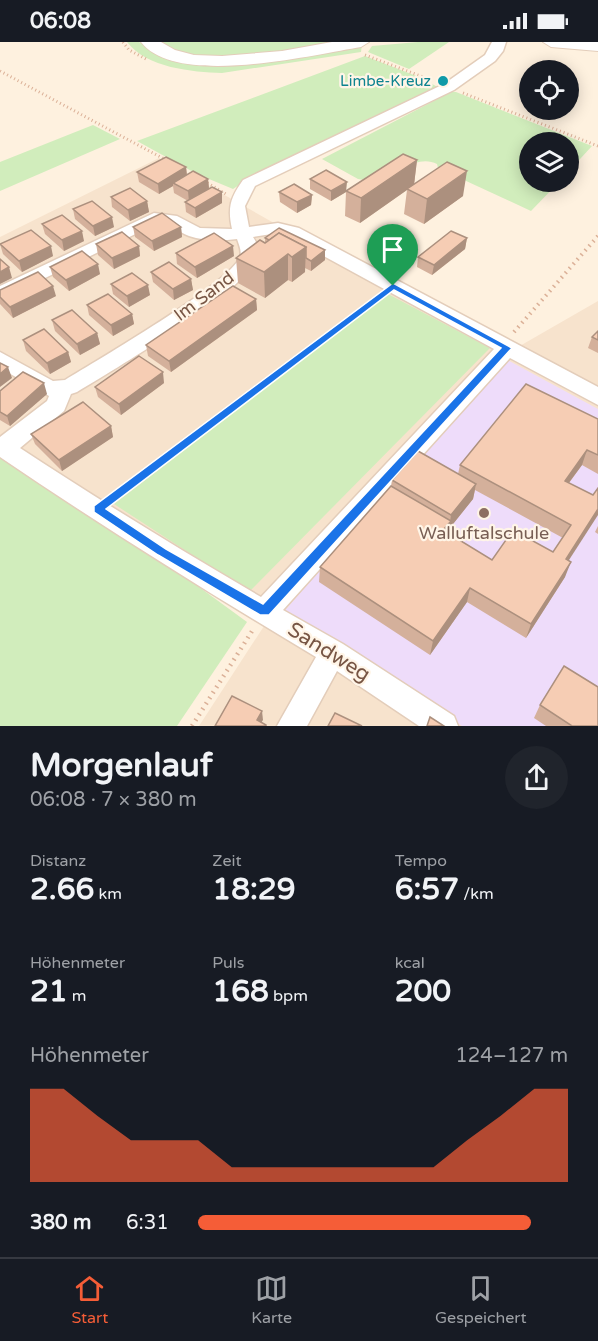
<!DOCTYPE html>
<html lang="de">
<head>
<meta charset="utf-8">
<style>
	:root { --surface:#171b24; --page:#20242c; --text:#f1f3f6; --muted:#9ea1a6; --line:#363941; --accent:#f55d37 }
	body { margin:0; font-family:"Varela Round",sans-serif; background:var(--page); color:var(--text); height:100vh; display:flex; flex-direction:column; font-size:22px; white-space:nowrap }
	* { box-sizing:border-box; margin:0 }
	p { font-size:20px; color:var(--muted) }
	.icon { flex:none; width:33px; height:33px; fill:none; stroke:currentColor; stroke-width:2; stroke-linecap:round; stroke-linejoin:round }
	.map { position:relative; height:684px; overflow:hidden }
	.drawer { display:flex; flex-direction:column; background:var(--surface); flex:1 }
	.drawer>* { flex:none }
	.buttons { position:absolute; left:519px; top:18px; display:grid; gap:12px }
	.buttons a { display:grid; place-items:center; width:60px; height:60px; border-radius:50%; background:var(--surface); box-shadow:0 3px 15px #0003; font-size:30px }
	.pin { position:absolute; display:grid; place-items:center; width:51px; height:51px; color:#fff; margin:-62px -26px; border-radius:50% 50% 50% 0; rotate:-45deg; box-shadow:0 0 6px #0007 }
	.pin .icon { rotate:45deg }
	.round { display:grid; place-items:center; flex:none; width:63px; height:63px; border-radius:32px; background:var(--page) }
	.overview { display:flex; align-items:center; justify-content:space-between; height:102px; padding:0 30px }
	h1 { font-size:33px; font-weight:700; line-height:45px }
	.stats { display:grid; grid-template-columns:repeat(3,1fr); gap:9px; height:102px; padding:6px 30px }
	.stats div { display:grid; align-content:center }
	.stats b { font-size:30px; font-weight:700 }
	.stats small { font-size:16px; font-weight:400 }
	.stats p { font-size:16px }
	.chart { height:168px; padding:12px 30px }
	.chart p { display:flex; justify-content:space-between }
	.chart svg { width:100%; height:108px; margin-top:6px; fill:var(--accent); opacity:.7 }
	ul { padding:0 30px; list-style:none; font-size:20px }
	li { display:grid; grid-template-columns:96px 72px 1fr; align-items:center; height:45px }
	li i { height:15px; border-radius:8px; background:var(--accent) }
	.status { display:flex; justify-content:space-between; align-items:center; height:42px; padding:0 30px; background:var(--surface); direction:ltr }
	.status svg { height:16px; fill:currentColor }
	.tab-bar { display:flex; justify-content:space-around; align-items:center; height:84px; border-top:2px solid var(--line); background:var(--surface); font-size:16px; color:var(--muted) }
	.tab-bar a { display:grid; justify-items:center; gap:3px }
	.tab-bar .on { color:var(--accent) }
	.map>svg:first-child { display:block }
	.residential { fill:#f7e3cd }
	.education { fill:#eedcfa }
	.green { fill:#d1edbc }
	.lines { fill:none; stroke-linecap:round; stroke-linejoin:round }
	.minor-casing { stroke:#e3cdba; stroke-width:3 }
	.tertiary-casing { stroke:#e3cdba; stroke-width:2 }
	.path-far2 { stroke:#dbb097; stroke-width:3; stroke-dasharray:1 3; stroke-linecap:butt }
	.path-far1 { stroke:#dbb097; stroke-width:4; stroke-dasharray:1.5 4.5; stroke-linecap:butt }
	.path { stroke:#dbb097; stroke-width:4.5; stroke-dasharray:1.5 5; stroke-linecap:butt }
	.minor { fill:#fff; fill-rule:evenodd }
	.tertiary { fill:#fff; fill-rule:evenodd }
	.wall { fill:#d4b09b; fill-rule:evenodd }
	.shaded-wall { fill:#ac907e }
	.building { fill:#f6cdb4; stroke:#ac907e; stroke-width:1.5 }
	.route { fill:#1a73e8; stroke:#fff; stroke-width:1.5; fill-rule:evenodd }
	.culture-dot { fill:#0f9aa8; stroke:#fff5e7; stroke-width:2 }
	.education-dot { fill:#8d6e63; stroke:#fff5e7; stroke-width:2 }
	.labels { text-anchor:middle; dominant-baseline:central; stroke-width:4.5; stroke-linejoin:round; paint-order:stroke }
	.far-culture-label { font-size:15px; fill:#0d838f; stroke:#fff5e7; text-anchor:end }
	.street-label { font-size:18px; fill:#754; stroke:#fff5e7 }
	.education-label { font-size:18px; fill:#785e54; stroke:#fff5e7 }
	.near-street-label { font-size:21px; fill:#754; stroke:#fff5e7 }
</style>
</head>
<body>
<div class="status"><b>06:08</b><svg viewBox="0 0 49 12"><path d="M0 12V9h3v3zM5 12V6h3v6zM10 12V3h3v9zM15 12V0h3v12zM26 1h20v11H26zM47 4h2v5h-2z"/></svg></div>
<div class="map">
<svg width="598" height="684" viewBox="0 0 598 684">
	<rect width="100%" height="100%" fill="#fef1df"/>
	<polygon class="residential" points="159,116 506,312 598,259 598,684 199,684 266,581 0,411 0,195"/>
	<polygon class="education" points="504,316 598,367 598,684 462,684 280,574"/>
	<g class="green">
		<path d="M 127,0 L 139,0 L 160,12 L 189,20 L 362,2 L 361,10 L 222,31 C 192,30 147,26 127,0 Z"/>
		<path d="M 160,0 L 330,0 C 280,9 206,29 160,0 Z"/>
		<polygon points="418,0 449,0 409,27 368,10 372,4"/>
		<polygon points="365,14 424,37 439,46 242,141 233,147 197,132 137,99"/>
		<path d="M 451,50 L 456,50 L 592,104 L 569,129 L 568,100 L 530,100 L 530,140 L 559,140 L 531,169 L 438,126 L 437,122 C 418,112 398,131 382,141 L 358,137 L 322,117 Z"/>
		<polygon points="93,83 120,97 0,149 0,120"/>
		<polygon points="388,252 490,306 249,550 114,462"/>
		<polygon points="0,411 136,499 247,580 177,684 0,684"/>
	</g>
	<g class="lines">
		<g class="minor-casing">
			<path id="minor" d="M 492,0 L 506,0 L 503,9 L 495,19 L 454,48 L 255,144 L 245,164 L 249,185 L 278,181 L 299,186 L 598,345 L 598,363 L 510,316 L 283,568 L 343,602 L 454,674 L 458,684 L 419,684 L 337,629 L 307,684 L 277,684 L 316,615 C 209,551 103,485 0,415 L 0,395 L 47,359 L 49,354 L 0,326 L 0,310 L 53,339 L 65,338 C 96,319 230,241 240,215 C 242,209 239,203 237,197 C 221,199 204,199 189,194 C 178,190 170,181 158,181 L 0,258 L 0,244 L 154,171 L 177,174 L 200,186 L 232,187 C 227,165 231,155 243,138 L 444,42 L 485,13 ZM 278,191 L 287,194 L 494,307 L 261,555 C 179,507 99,458 20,406 L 64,369 L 71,352 L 77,350 C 115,327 242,252 257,216 C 260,209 257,201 253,195 Z"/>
		</g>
		<g class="tertiary-casing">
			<g id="tertiary">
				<path d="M 141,0 L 161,0 L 175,8 L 194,13 L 222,14 L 282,9 L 332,0 L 369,0 L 361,5 C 312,13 176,46 141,0 Z"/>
				<polygon points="543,0 598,0 598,9 551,5"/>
			</g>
		</g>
		<g class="path-far2">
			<polyline points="123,0 129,8 146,17"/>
			<polyline points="365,13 431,38"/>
			<polyline points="0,29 166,118"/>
			<polyline points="463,51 598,104"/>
			<polyline points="204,139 226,152"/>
		</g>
		<g class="path-far1">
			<polyline points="514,290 598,194"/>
			<polyline points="192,396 381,253"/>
		</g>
		<g class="path">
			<polyline points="114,455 194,394"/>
			<polyline points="192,684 254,586"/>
		</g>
		<use href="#minor" class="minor"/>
		<use href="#tertiary" class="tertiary"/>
	</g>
	<g class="wall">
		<polygon points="417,118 414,142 463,154 424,182 404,172 407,148 360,181 345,174 346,150 331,159 310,147 310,137 346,149"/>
		<polygon points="186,125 187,133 208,137 209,146 222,150 222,161 196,176 186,170 185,160 188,159 174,151 173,144 159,152 139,140 137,130"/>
		<polygon points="279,150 312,153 311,163 297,171 280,160"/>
		<polygon points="111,155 147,159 149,170 130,179 112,165"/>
		<polygon points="73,167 114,185 95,194 75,177"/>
		<polygon points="42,182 84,199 64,209 45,192"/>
		<polygon points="133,185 181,185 182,195 154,209 135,195"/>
		<polygon points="265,196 325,208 325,218 311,229 305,226 305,230 292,240 288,238 265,256 238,241 236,216 265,201"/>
		<polygon points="467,196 465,207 432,233 417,225 418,215"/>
		<polygon points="0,202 53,214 22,230 3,212"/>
		<polygon points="96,202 139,204 140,214 114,227 98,213"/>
		<polygon points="176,211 234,214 197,236 177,222"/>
		<polygon points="50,225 100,232 69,249 53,235"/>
		<polygon points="151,230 191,237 193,248 174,258 153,240"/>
		<polygon points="111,242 150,253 129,265 113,252"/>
		<polygon points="0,248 56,254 13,276 0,262"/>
		<polygon points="256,257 257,268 171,330 148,314 146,303"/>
		<polygon points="87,263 132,272 134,282 113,294 89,273"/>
		<polygon points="52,278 97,291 100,302 80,313 55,289"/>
		<polygon points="598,289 598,311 588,306 592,295"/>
		<polygon points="23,298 68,310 71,320 50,332 26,309"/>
		<polygon points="164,341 121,373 98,355 95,345"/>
		<polygon points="0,349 47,352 10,384 0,378"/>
		<path d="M 598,377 L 598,432 L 582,423 L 569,441 L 593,453 L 568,519 L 565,535 L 526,596 L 467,560 L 430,613 L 319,540 L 320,525 L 391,444 L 392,438 L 458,432 L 460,423 ZM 475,448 L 563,496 L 553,510 L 492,518 L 448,491 L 449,487 L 473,457 Z"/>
		<polygon points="111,384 113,395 62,429 35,402 31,392"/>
		<polygon points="598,484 598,492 595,490"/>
		<polygon points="540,663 598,684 546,684 534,676"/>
	</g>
	<g class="shaded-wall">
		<polygon points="417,118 414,143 360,181 361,156"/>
		<polygon points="186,125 187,135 173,141 173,144 159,152 158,142"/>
		<polygon points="467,129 463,154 424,182 427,157"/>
		<polygon points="208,137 209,147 189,160 188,149"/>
		<polygon points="347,140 346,150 331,159 331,149"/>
		<polygon points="222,150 222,161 196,176 195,166"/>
		<polygon points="312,153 311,163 297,171 297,160"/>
		<polygon points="147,159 149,170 130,179 128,168"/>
		<polygon points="112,175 114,185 95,194 93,184"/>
		<polygon points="181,185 182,195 154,209 152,199"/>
		<polygon points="82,189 84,199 64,209 62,198"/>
		<polygon points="467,196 465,207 432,233 434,223"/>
		<polygon points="51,204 53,214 22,230 19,219"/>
		<polygon points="139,204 140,214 114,227 112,216"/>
		<polygon points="233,204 234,214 197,236 195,225"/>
		<polygon points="306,205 305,230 292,240 292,215"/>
		<polygon points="325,208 325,218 311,229 311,219"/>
		<polygon points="288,212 288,238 265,256 264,230"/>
		<polygon points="98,222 100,232 69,249 66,238"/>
		<polygon points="9,225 12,236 0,242 0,230"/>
		<polygon points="191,237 193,248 174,258 173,247"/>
		<polygon points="148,243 150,253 129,265 127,254"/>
		<polygon points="53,244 56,254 13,276 10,265"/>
		<polygon points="256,257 257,268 171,330 169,319"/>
		<polygon points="132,272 134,282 113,294 111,283"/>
		<polygon points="97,291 100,302 80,313 77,302"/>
		<polygon points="68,310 71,320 50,332 47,321"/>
		<polygon points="8,325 12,336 0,345 0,332"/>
		<polygon points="163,330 164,341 121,373 119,362"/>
		<polygon points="44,341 47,352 10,384 7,374"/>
		<polygon points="111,384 113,395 62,429 59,418"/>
		<polygon points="587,408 582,423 559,454 565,439"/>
		<polygon points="476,442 473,457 449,487 447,494 443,488 450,480 451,473"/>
		<polygon points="598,467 598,473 560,532 566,517"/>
		<polygon points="571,520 565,535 526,596 531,582"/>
		<polygon points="470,546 467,560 430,613 433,599"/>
		<polygon points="262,669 263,678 259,684 257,678"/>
	</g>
	<g class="building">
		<polygon points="403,112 417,118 361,156 346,149"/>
		<polygon points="166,115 186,125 158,142 137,130"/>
		<polygon points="447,120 467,129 427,157 407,147"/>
		<polygon points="326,128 347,140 331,149 310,137"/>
		<polygon points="193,129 208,137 188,149 173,141"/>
		<polygon points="294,142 312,153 297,160 279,150"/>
		<polygon points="212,145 222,150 195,166 185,160"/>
		<polygon points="130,146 147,159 128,168 111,155"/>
		<polygon points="92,159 112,175 93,184 73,167"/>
		<polygon points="162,171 181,185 152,199 133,185"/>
		<polygon points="62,173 82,189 62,198 42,182"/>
		<polygon points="279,186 325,208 311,219 306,216 306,205 279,191 269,198 265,196"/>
		<polygon points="31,188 51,204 19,219 0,202"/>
		<polygon points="451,189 467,196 434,223 418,215"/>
		<polygon points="122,190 139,204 112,216 96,202"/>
		<polygon points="214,191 233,204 195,225 176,211"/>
		<polygon points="279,191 306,205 292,215 288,212 264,230 236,216 260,198 265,201"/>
		<polygon points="82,209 98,222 66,238 50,225"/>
		<polygon points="0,217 9,225 0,230"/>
		<polygon points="169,220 191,237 173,247 151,230"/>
		<polygon points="38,230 53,244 10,265 0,255 0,248"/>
		<polygon points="132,231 148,243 127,254 111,242"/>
		<polygon points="233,244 256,257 169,319 146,303"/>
		<polygon points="108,252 132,272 111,283 87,263"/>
		<polygon points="72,268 97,291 77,302 52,278"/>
		<polygon points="44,287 68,310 47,321 23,298"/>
		<polygon points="598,289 598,298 592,295"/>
		<polygon points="139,314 163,330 119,362 95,345"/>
		<polygon points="0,321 8,325 0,332"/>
		<polygon points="23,330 44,341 7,374 0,370 0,349"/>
		<polygon points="526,342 598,377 598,413 587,408 565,439 593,453 598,446 598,467 566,517 571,520 531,582 470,546 433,599 320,525 391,444 451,479 443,488 492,518 513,488 553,510 571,483 460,423"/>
		<polygon points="83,360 111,384 59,418 31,392"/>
		<polygon points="418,409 476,442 451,473 392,438"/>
		<polygon points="564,624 598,645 598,684 572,684 540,663"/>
		<polygon points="232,654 262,669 257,678 266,683 266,684 215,684"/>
		<polygon points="335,671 362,684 328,684"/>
		<polygon points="430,675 444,684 427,684"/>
	</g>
	<path class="route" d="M 393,241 L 512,306 L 269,573 L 260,573 L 158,513 L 94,470 L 94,464 ZM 394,248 L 501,306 L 263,562 L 166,507 L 106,467 Z"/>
	<circle class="culture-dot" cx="443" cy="39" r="6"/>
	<circle class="education-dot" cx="484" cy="471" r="6"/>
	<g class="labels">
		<g class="far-culture-label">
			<text x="431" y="39">Limbe-Kreuz</text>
		</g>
		<g class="street-label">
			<text transform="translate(204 254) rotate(-37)">Im Sand</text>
		</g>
		<g class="education-label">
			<text x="484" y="491">Walluftalschule</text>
		</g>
		<g class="near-street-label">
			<text transform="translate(329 610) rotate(32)">Sandweg</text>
		</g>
	</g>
</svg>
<div class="buttons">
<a><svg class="icon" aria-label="locate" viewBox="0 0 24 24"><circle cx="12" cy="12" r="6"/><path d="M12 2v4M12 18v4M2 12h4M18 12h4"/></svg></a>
<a><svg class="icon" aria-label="layers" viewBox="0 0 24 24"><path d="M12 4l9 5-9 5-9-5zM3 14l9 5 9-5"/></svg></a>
</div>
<div class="pin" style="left:393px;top:244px;background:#1e9e55"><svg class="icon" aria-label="arrive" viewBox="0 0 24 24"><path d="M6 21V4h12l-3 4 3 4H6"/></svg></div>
</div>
<section class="drawer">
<div class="overview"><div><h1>Morgenlauf</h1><p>06:08 · 7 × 380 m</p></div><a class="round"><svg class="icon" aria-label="share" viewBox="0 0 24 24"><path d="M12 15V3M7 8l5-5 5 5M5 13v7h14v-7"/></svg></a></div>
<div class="stats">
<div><p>Distanz</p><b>2.66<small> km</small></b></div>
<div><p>Zeit</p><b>18:29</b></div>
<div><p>Tempo</p><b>6:57<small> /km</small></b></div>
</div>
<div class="stats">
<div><p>Höhenmeter</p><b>21<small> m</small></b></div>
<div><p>Puls</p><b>168<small> bpm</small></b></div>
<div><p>kcal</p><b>200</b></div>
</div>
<div class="chart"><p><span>Höhenmeter</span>124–127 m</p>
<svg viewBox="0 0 160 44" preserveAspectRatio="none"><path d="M0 44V6L10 6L20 17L30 27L40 27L50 27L60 38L70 38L80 38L90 38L100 38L110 38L120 38L130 27L140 17L150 6L160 6V44z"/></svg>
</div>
<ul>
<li><b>380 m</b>6:31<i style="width:90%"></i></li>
</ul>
</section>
<nav class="tab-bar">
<a class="on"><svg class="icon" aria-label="home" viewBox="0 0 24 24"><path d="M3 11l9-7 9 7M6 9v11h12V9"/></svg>Start</a>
<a><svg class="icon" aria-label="map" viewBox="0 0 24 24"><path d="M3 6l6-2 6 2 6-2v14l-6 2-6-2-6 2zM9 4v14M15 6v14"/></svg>Karte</a>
<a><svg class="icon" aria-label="saved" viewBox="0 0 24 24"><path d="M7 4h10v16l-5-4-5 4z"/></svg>Gespeichert</a>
</nav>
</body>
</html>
